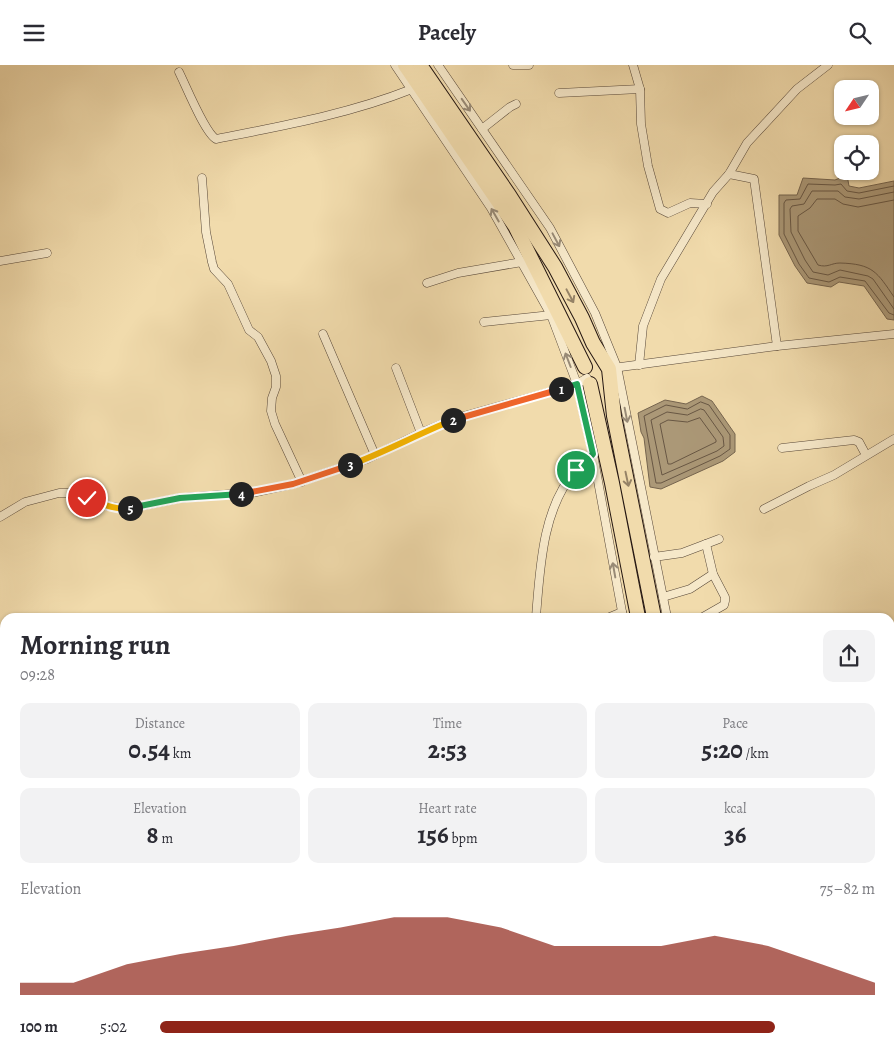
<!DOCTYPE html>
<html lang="en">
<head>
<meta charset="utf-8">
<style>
	:root { --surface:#fff; --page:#f2f2f3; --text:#2b2b33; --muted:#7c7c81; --accent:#8f2418 }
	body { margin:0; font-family:Alegreya,serif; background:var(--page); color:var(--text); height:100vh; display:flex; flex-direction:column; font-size:19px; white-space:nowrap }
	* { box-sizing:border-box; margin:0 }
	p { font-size:16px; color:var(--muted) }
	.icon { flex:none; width:28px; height:28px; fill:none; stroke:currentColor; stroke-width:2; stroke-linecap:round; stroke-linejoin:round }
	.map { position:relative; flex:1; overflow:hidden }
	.sheet { position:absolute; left:0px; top:548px; width:895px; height:442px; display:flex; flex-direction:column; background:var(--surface); border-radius:15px 15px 0 0; box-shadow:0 1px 4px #0004 }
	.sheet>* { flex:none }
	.needle { width:32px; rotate:235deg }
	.controls { position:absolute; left:834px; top:15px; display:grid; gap:10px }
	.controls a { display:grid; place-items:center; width:45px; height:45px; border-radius:10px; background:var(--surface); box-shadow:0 1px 4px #0004; font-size:25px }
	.pin { position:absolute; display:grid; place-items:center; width:42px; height:42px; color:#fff; margin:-21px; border:2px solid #fff; border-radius:50%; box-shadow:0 1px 5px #0007 }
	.km { position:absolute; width:25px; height:25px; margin:-12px; border-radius:50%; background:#222; color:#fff; font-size:14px; line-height:25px; text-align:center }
	.round { display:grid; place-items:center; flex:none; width:52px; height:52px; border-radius:10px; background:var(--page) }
	.summary { display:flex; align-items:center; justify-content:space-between; height:85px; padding:0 20px }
	h1 { font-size:28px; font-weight:700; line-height:38px }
	.metrics { display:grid; grid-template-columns:repeat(3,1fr); gap:8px; height:85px; padding:5px 20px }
	.metrics div { display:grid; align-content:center; border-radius:10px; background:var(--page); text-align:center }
	.metrics b { font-size:25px; font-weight:700 }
	.metrics small { font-size:14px; font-weight:400 }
	.metrics p { font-size:14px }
	.chart { height:140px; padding:10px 20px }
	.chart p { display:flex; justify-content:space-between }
	.chart svg { width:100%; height:90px; margin-top:5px; fill:var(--accent); opacity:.7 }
	ul { padding:0 20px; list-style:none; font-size:16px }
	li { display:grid; grid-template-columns:80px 60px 1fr; align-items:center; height:38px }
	li i { height:12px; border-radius:6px; background:var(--accent) }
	header { display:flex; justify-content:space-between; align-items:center; height:65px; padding:0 20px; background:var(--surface); font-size:22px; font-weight:700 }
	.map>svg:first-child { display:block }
	.water { fill:#ab9877; stroke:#75644e }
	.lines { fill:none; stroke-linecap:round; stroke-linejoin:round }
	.shore { stroke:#685744; stroke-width:1 }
	.street-casing { stroke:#574738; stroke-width:9 }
	.highway-casing { stroke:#241611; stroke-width:16 }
	.street { stroke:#f6e8c9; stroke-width:8 }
	.highway { stroke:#f1dbac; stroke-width:14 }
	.oneway { stroke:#988a76 }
	.oneway2 { stroke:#958266 }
	.split-1-casing { stroke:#fff; stroke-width:10 }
	.split-2-casing { stroke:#fff; stroke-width:10 }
	.split-3-casing { stroke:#fff; stroke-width:10 }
	.split-4-casing { stroke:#fff; stroke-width:10 }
	.split-5-casing { stroke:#fff; stroke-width:10 }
	.split-6-casing { stroke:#fff; stroke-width:10 }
	.split-1 { stroke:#22a559; stroke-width:6 }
	.split-2 { stroke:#f0652b; stroke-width:6 }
	.split-3 { stroke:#f5b400; stroke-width:6 }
	.split-4 { stroke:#f0652b; stroke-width:6 }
	.split-5 { stroke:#22a559; stroke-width:6 }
	.split-6 { stroke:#f5b400; stroke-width:6 }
</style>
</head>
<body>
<header><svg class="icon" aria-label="menu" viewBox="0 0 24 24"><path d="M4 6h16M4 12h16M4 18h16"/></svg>Pacely<svg class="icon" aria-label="search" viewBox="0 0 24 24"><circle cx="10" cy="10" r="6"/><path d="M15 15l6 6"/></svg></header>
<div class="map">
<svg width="894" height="990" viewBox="0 0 894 990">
	<rect width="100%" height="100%" fill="#f1dbac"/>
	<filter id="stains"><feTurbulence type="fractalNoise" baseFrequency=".004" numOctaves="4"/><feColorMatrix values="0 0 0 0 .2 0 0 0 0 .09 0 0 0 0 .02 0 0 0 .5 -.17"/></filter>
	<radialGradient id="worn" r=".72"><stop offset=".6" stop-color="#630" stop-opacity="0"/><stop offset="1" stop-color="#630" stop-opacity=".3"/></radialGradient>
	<g class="water">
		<polygon points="847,110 849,121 859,123 894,116 894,255 887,254 864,221 839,217 831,222 807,218 795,201 779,170 779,130 797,130 803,113 835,115"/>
		<polygon points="702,331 712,336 735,369 735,387 723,396 661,424 650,422 644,373 641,367 638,348 665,335 686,339"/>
	</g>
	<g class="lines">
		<g class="shore">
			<polyline points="894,121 859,128 847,126 841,119 835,120 808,119 800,134 786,135 784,138 784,169 799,199 809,213 829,217 840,212 865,216 889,248 894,250"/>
			<polyline points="894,127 859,134 845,132 838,126 812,126 804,139 792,141 790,144 791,167 805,195 813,207 828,210 840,205 868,211 873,214 894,244"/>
			<path d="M 894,135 L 858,142 L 843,139 L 835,134 L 817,134 L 810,143 L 798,151 L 798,166 L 818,200 C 828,203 831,198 840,198 C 873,199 877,207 894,232"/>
			<polygon points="701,337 709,340 730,370 730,384 720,391 661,418 656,418 644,351 666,340 687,344"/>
			<polygon points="701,344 704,345 723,372 724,381 717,386 662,410 651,355 667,347 687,350"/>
			<polygon points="700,353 716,375 716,377 671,399 668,399 660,359 668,355 687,357"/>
		</g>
		<g class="street-casing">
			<g id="street">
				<polyline points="395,0 491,143 551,250 577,319 593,389 623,552"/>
				<polyline points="438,0 550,163 595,248 617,302 667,552"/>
				<polyline points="513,0 529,0"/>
				<polyline points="633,0 640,24 641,59 648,101 660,144 668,148 690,138 707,139"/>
				<path d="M 179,7 C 186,21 205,68 216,74 C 282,61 349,49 412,24"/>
				<polyline points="559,28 640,24"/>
				<polyline points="482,64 510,42 516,39"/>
				<polyline points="729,109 754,114 777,281"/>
				<polyline points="202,113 206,167 212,197 214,204 228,219 249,265 258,272 271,296 276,311 276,322 272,333 271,346 275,359 302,417"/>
				<polyline points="0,196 47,188"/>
				<polyline points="427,218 458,208 522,197"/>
				<polyline points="484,257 551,250"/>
				<polyline points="323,269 375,390"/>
				<polyline points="639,300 643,261 661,214 713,127 729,109 747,78 797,24 828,0"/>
				<polyline points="396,303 421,368"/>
				<polyline points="613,303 777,281 894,269"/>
				<polyline points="782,383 854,375 859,377 866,390"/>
				<polyline points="764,444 809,421 834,410 894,374"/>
				<polyline points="0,452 25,437 59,428 76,428 108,441 126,444 180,433 256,427 293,419 367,394 421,368 457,353 543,329 577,319 587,313"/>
				<polyline points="654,492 682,488 719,474"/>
				<polyline points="663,532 690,524 713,509"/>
				<path d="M 536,552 C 540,504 542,443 576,405 C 581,399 588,394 593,389"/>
				<polyline points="610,552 622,547"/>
				<polyline points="703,552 724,540 725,536 725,532 713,509 706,479"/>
				<polyline points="890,754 894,754"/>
				<polyline points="890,950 894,948"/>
				<polyline points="708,985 709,990"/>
				<polyline points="753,985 754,990"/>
				<polyline points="165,990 172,985"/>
				<polyline points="771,990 783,985"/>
				<polyline points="820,990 830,985"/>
			</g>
		</g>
		<g class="highway-casing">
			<g id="highway">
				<polyline points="405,0 515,161 585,302"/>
				<polyline points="420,0 509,130 555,202 582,253 593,278 609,304 614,351 654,552"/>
				<polyline points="590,319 612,418 638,552"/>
				<polyline points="722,985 723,990"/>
				<polyline points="737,985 739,990"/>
			</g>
		</g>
		<use href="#street" class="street"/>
		<use href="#highway" class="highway"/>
	</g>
	<defs><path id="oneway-shaft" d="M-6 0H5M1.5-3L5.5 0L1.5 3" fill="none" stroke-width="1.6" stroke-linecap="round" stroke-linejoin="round" transform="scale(1.25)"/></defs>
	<g class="oneway">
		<use href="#oneway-shaft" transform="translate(466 40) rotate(55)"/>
		<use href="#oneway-shaft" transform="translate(495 150) rotate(-120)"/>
		<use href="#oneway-shaft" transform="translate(556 175) rotate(62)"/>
		<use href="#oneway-shaft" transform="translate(568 295) rotate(-111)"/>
		<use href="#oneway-shaft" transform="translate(626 350) rotate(79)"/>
		<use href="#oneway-shaft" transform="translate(614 505) rotate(-100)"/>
	</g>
	<g class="oneway2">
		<use href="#oneway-shaft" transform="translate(570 231) rotate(62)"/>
		<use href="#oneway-shaft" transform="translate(627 414) rotate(78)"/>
	</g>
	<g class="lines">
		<g class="split-1-casing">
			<polyline id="split-1" points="561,324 577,319 593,389 576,405"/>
		</g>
		<g class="split-2-casing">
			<polyline id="split-2" points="453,355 561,324"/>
		</g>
		<g class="split-3-casing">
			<path id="split-3" d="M 350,400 C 385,387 418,369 453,355"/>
		</g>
		<g class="split-4-casing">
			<polyline id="split-4" points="241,429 293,419 350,400"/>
		</g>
		<g class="split-5-casing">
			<polyline id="split-5" points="130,443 180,433 241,429"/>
		</g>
		<g class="split-6-casing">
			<path id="split-6" d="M 87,433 C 100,438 116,446 130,443"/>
		</g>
		<use href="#split-1" class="split-1"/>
		<use href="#split-2" class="split-2"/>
		<use href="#split-3" class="split-3"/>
		<use href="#split-4" class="split-4"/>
		<use href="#split-5" class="split-5"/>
		<use href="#split-6" class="split-6"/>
	</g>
	<rect width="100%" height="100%" filter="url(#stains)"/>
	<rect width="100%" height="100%" fill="url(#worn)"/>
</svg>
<div class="controls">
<a><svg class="needle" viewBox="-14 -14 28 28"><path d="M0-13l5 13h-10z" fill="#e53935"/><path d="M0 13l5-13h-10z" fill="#7c7c81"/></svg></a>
<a><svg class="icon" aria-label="locate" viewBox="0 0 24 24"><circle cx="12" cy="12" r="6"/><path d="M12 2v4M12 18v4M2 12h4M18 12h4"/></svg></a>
</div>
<div class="pin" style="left:576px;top:405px;background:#1e9e55"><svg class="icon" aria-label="arrive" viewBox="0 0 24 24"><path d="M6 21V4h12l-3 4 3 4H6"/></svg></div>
<div class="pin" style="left:87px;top:433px;background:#d93025"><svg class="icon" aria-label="check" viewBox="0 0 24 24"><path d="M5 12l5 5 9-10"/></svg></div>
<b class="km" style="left:561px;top:324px">1</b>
<b class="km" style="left:453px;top:355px">2</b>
<b class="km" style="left:350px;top:400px">3</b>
<b class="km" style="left:241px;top:429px">4</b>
<b class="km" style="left:130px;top:443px">5</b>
<section class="sheet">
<div class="summary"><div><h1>Morning run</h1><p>09:28</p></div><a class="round"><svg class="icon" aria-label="share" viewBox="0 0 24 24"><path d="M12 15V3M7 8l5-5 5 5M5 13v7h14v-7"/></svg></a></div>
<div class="metrics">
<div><p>Distance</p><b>0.54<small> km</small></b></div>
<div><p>Time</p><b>2:53</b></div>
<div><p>Pace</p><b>5:20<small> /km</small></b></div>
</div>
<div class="metrics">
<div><p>Elevation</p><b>8<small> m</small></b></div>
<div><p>Heart rate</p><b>156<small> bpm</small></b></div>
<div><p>kcal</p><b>36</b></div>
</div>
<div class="chart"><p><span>Elevation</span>75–82 m</p>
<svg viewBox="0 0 160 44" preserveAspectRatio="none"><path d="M0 44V38L10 38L20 29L30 24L40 20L50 15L60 11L70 6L80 6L90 11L100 20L110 20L120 20L130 15L140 20L150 29L160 38V44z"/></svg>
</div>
<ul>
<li><b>100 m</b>5:02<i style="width:86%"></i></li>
</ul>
</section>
</div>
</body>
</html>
